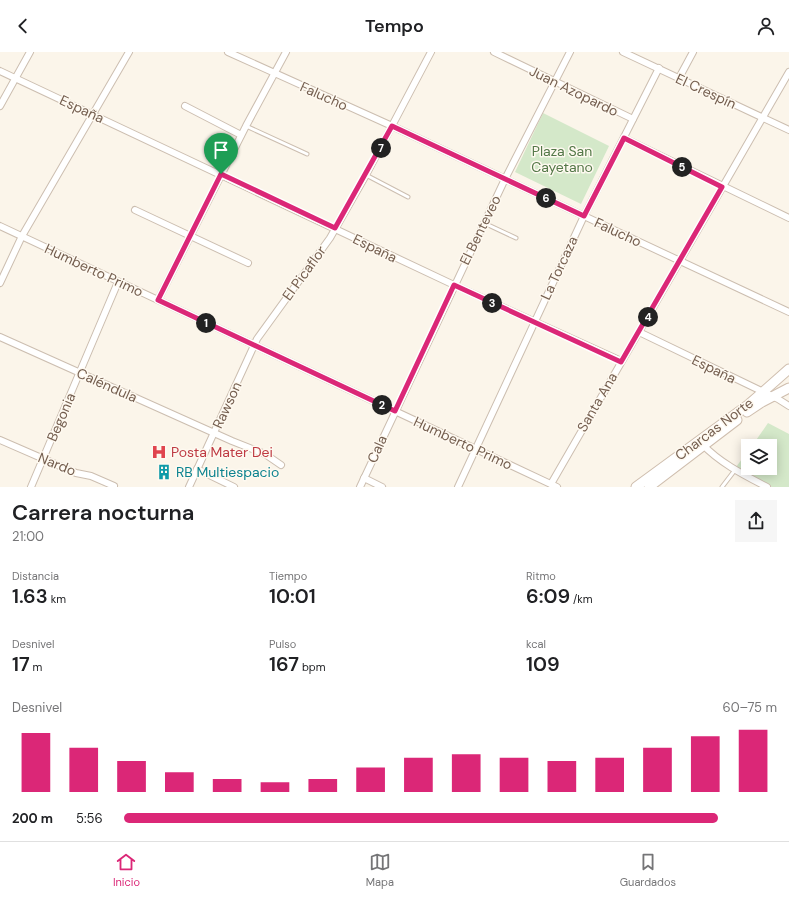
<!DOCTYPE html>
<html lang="es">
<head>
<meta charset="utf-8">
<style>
	:root { --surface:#fff; --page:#f6f6f6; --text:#202124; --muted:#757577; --line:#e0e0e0; --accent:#db2777 }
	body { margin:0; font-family:"DM Sans",sans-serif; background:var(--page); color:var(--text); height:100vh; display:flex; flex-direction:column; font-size:15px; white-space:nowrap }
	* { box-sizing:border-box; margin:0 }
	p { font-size:13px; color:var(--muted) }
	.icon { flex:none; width:22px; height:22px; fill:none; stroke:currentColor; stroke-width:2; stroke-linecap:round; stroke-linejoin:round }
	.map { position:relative; height:435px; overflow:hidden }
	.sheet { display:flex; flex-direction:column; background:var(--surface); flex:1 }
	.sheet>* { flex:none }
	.controls { position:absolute; left:741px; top:387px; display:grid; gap:8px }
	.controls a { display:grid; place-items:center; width:36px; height:36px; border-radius:0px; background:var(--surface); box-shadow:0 2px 10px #0003; font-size:20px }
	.pin { position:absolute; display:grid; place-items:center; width:34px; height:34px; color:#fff; margin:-41px -17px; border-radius:50% 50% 50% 0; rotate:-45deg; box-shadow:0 0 4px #0007 }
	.pin .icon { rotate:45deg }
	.km { position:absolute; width:20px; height:20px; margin:-10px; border-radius:50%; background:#222; color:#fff; font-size:11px; line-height:20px; text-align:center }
	.round { display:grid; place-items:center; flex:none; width:42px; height:42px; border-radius:0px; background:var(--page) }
	.overview { display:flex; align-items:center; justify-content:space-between; height:68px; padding:0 12px }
	h1 { font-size:22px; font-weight:600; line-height:30px }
	.metrics { display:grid; grid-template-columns:repeat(3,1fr); gap:6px; height:68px; padding:4px 12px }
	.metrics div { display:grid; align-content:center }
	.metrics b { font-size:20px; font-weight:600 }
	.metrics small { font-size:11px; font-weight:400 }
	.metrics p { font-size:11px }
	.chart { height:112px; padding:8px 12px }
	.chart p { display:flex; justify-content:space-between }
	.chart svg { width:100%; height:72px; margin-top:4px; stroke:var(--accent); stroke-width:6 }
	ul { padding:0 12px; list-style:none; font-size:13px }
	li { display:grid; grid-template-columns:64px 48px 1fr; align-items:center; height:30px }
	li i { height:10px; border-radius:5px; background:var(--accent) }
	header { display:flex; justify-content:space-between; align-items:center; height:52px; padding:0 12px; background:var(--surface); font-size:18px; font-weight:600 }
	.menu { display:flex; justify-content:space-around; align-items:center; height:56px; border-top:1px solid var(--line); background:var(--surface); font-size:11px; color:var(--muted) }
	.menu a { display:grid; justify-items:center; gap:2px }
	.menu .active { color:var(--accent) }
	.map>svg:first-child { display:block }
	.green { fill:#d4e8c9 }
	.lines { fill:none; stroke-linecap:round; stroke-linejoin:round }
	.lane-casing { stroke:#ccbeb0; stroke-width:5 }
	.street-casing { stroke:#ccbeb0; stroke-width:8 }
	.secondary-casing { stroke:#cfbeae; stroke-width:11 }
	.lane { stroke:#fff; stroke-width:3 }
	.street { stroke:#fff; stroke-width:6 }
	.secondary { stroke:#fff; stroke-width:9 }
	.route-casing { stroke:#fff; stroke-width:8 }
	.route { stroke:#db2777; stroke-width:5 }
	.labels { text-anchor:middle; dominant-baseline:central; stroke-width:3; stroke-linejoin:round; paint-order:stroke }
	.street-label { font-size:14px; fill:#745e4f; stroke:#fef9f0 }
	.park-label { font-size:14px; fill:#547848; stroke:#fef9f0 }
	.health-label { font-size:14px; fill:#be3a42; stroke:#fef9f0; text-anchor:start }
	.culture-label { font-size:14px; fill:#0d838f; stroke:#fef9f0; text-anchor:start }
</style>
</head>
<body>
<header><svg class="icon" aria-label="back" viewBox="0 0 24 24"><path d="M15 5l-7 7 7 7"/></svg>Tempo<svg class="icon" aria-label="person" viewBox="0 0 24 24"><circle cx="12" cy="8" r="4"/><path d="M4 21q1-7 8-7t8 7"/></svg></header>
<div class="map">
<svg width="789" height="435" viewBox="0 0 789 435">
	<rect width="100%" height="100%" fill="#fbf5ea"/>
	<g class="green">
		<polygon points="543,61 609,94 581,152 515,120"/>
		<polygon points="768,371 789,382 789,435 772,435 736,415 748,399 748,416 770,416 770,394 752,394"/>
	</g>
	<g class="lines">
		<g class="lane-casing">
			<g id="lane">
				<polyline points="246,74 307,102"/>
				<polyline points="366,123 408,145"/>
				<polyline points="484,171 516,186"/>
				<polyline points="722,435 735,418"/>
			</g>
		</g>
		<g class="street-casing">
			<g id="street">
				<polyline points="228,0 392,74 789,260"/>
				<polyline points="494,0 633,67"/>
				<polyline points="623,0 789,78"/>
				<polyline points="0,19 454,233 621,309"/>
				<polyline points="679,26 693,0"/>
				<polyline points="0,54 30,0"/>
				<polyline points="185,54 241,83"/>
				<polyline points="624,86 789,166"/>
				<polyline points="135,158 248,211"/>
				<polyline points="0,174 557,435"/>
				<polyline points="0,231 22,184 129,0"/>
				<polyline points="158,248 246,74 286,0"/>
				<polyline points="639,280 778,347 789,354"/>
				<polyline points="0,285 232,389 265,402 281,413"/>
				<polyline points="0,388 76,421 91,424 114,434"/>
				<path d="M 702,392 C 720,411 744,423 767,435"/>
				<polyline points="197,417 234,435"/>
				<polyline points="364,426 382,435"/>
				<polyline points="551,432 789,20"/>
				<polyline points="31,435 118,230"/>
				<polyline points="189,435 257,287 330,186 366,123 431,0"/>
				<polyline points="360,435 505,127 570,0"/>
				<polyline points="458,435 584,164 659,16"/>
			</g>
		</g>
		<g class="secondary-casing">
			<g id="secondary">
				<polyline points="747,360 762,350 789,336"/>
				<polyline points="636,435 748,353 789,317"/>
				<polyline points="649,435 737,368"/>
			</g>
		</g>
		<use href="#lane" class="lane"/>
		<use href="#street" class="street"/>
		<use href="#secondary" class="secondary"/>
	</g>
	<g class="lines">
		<g class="route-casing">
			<polygon id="route" points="392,74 584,164 624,86 722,135 621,310 454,233 395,359 158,248 221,122 335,176"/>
		</g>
		<use href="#route" class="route"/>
	</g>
	<defs>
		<g id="hospital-bare" transform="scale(1.2)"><path d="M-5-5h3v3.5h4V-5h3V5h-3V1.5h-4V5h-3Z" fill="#e0444e" stroke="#fef9f0" stroke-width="2.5" paint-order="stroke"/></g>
		<g id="building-bare" transform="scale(1.2)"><path d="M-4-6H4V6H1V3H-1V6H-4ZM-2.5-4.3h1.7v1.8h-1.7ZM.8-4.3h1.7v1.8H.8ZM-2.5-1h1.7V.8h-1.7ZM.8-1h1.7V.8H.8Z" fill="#0f9aa8" stroke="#fef9f0" stroke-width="2.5" paint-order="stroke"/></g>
	</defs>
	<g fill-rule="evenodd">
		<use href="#hospital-bare" x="159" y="400"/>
		<use href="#building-bare" x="164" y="420"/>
	</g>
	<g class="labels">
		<g class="street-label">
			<text transform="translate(574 39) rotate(26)">Juan Azopardo</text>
			<text transform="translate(706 39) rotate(25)">El Crespín</text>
			<text transform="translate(324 44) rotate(24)">Falucho</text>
			<text transform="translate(82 57) rotate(25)">España</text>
			<text transform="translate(480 178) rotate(-64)">El Benteveo</text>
			<text transform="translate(618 180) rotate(25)">Falucho</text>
			<text transform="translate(375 196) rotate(26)">España</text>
			<text transform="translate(559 216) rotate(-65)">La Torcaza</text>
			<text transform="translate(94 218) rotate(25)">Humberto Primo</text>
			<text transform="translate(304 221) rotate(-54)">El Picaflor</text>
			<text transform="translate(714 317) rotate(26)">España</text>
			<text transform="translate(107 333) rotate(24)">Caléndula</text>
			<text transform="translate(597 350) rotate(-60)">Santa Ana</text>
			<text transform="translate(227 353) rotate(-65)">Rawson</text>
			<text transform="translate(61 365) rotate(-67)">Begonia</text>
			<text transform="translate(714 377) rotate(-37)">Charcas Norte</text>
			<text transform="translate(463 391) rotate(25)">Humberto Primo</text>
			<text transform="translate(377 397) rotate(-66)">Cala</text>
			<text transform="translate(57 412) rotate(22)">Nardo</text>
		</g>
		<g class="park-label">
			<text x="562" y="99">Plaza San<tspan x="562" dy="16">Cayetano</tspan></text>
		</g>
		<g class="health-label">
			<text x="171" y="400">Posta Mater Dei</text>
		</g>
		<g class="culture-label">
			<text x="176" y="420">RB Multiespacio</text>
		</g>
	</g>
</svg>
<div class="controls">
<a><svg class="icon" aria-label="layers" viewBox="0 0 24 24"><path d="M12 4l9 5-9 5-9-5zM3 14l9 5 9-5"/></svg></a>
</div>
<div class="pin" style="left:221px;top:122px;background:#1e9e55"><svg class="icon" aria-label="arrive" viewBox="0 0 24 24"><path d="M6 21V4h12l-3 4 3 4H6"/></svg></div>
<b class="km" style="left:206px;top:271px">1</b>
<b class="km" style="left:382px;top:353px">2</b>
<b class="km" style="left:492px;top:251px">3</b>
<b class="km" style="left:648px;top:265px">4</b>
<b class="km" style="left:682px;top:115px">5</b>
<b class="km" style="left:546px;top:146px">6</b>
<b class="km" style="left:381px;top:96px">7</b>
</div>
<section class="sheet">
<div class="overview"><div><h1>Carrera nocturna</h1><p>21:00</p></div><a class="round"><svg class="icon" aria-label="share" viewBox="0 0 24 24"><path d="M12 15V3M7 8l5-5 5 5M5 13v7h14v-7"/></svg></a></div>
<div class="metrics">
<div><p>Distancia</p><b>1.63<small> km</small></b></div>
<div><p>Tiempo</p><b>10:01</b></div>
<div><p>Ritmo</p><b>6:09<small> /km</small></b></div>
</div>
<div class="metrics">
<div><p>Desnivel</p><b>17<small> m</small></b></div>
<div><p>Pulso</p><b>167<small> bpm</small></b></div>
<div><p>kcal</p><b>109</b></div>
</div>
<div class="chart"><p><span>Desnivel</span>60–75 m</p>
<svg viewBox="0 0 160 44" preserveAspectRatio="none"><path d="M5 44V8M15 44V17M25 44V25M35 44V32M45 44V36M55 44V38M65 44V36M75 44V29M85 44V23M95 44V21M105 44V23M115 44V25M125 44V23M135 44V17M145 44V10M155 44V6"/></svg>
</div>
<ul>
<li><b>200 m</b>5:56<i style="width:91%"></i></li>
</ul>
</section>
<nav class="menu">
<a class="active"><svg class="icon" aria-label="home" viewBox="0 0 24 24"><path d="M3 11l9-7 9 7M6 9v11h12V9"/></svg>Inicio</a>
<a><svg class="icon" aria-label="map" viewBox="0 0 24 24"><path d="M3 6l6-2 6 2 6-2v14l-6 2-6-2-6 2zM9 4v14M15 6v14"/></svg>Mapa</a>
<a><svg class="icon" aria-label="saved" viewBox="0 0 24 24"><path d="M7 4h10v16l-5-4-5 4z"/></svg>Guardados</a>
</nav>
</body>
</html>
